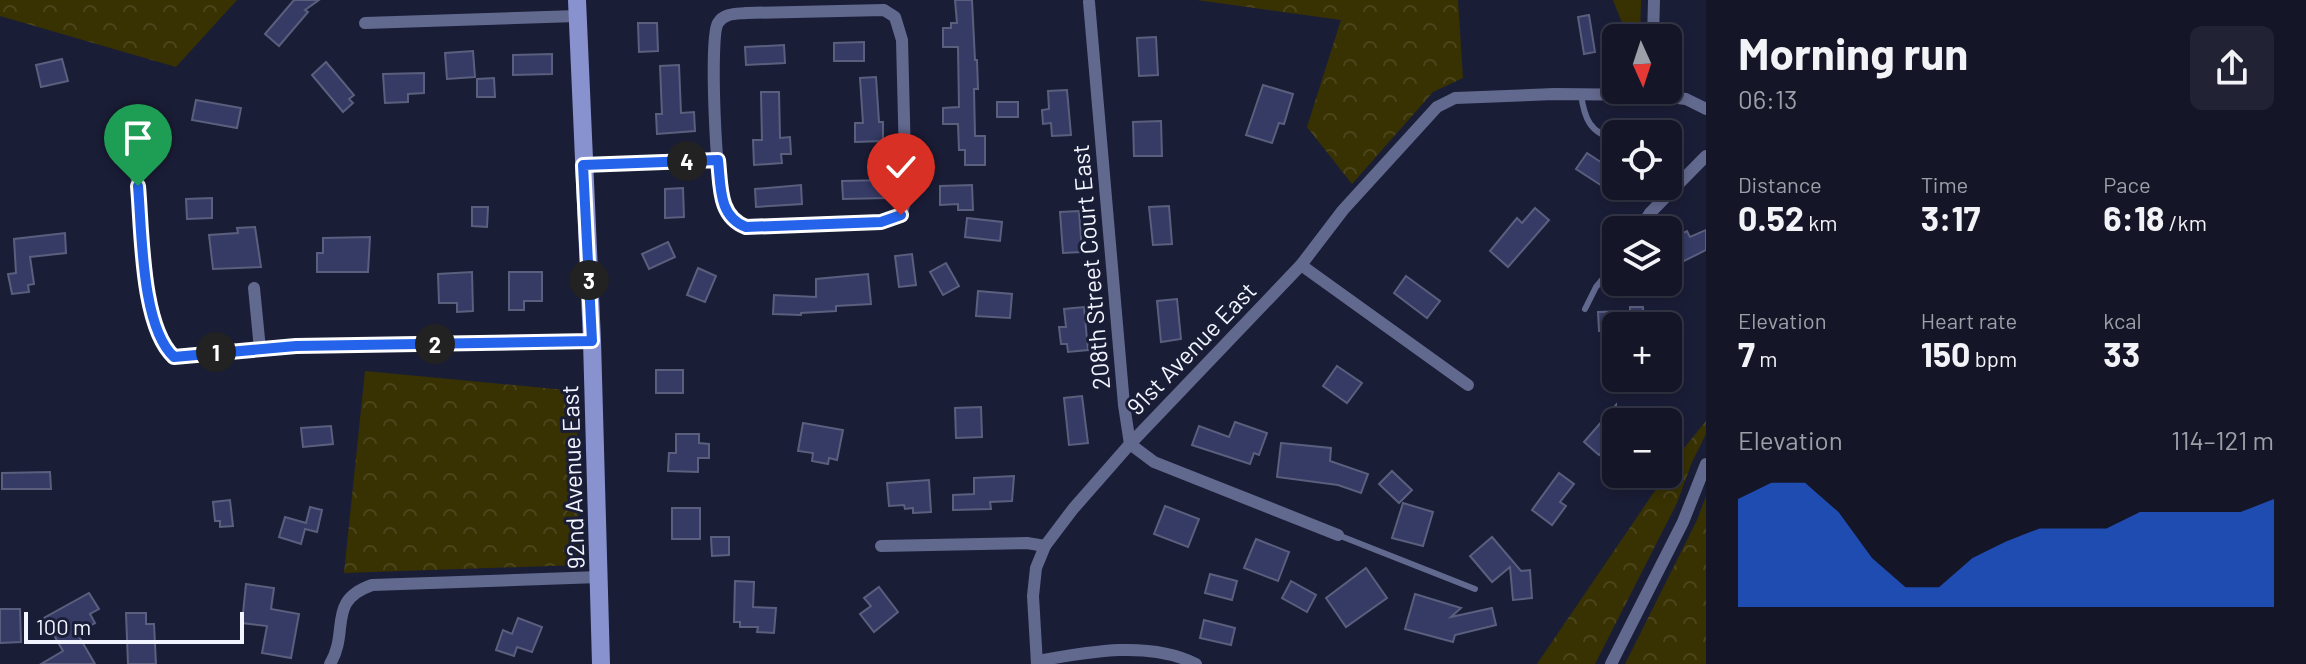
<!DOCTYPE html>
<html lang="en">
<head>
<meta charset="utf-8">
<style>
	:root { --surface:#141628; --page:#212334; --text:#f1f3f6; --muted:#9d9fa8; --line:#333545; --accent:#2563eb }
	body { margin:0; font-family:Barlow,sans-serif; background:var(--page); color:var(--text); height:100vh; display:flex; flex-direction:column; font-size:30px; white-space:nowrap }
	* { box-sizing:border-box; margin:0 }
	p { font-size:26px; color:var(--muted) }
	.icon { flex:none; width:44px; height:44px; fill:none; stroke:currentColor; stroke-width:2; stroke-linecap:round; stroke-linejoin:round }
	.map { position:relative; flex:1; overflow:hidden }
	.panel { display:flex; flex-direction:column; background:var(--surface); width:600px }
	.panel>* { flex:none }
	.needle { width:52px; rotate:177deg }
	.controls { position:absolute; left:1602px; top:24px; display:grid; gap:16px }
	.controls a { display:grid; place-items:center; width:80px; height:80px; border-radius:12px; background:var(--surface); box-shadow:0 4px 12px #0003,0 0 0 2px var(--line); font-size:40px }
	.scale { position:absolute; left:24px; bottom:20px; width:220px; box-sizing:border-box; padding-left:8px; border:4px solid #f2f4ff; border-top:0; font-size:22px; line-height:28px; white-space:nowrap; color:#f2f4ff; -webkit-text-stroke:6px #1a1d36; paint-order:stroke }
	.pin { position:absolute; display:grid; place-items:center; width:68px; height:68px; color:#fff; margin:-82px -34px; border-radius:50% 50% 50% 0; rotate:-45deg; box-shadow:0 0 8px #0007 }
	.pin .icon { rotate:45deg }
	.km { position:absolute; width:40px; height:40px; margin:-20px; border-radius:50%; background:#222; color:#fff; font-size:22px; line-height:40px; text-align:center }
	.round { display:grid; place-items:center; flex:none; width:84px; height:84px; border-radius:12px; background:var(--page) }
	.summary { display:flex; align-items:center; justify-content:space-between; height:136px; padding:0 32px }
	h1 { font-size:44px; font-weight:700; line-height:60px }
	.stats { display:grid; grid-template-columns:repeat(3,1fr); gap:12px; height:136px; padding:8px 32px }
	.stats div { display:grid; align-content:center }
	.stats b { font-size:34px; font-weight:700 }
	.stats small { font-size:22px; font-weight:400 }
	.stats p { font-size:22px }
	.chart { height:224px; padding:16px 32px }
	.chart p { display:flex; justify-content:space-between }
	.chart svg { width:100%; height:144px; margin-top:8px; fill:var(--accent); opacity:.7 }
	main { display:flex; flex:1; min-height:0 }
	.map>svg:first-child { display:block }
	.forest { fill:url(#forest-crowns) }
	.building { fill:#353b65; stroke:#5a5f7d; stroke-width:2 }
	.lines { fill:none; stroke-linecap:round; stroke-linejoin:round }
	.lane { stroke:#62698e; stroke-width:6 }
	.street { stroke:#62698e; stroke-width:12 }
	.secondary { stroke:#8892ce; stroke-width:18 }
	.route-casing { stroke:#fff; stroke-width:16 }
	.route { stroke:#2563eb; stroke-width:10 }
	.labels { text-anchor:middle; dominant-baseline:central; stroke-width:6; stroke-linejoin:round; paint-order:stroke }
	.street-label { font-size:24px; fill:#f2f4ff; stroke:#1a1d36 }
</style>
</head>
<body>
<main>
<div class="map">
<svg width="1706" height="664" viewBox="0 0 1706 664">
	<defs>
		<pattern id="forest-crowns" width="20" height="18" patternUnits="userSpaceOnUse" patternTransform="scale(2)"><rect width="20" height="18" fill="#383102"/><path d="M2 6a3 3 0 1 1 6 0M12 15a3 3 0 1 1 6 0" fill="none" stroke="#4c451b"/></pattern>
	</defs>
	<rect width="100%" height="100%" fill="#1a1d36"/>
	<g class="forest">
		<polygon points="0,0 237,0 176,67 0,16"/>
		<polygon points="1197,0 1458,0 1463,78 1433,92 1352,184 1307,127 1341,20"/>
		<polygon points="1613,0 1641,0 1640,38 1628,38"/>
		<polygon points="365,371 577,391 579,565 344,573"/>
		<polygon points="1706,421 1706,434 1692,462 1677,503 1595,664 1537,664 1684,448"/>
		<polygon points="1706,496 1706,664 1625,664 1697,520"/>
	</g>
	<g class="building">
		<polygon points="294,0 319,0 305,10 308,12 279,46 265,34"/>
		<polygon points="955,0 972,0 975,60 977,60 978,89 974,89 975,136 985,136 985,165 965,165 965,150 959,150 958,124 943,124 943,108 959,107 958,47 943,47 943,28 951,28 951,23 957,23"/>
		<polygon points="1589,15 1595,52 1584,54 1578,17"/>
		<polygon points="638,23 657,23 658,51 639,52"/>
		<polygon points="1156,37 1158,75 1139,76 1137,38"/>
		<polygon points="864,42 864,61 834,61 834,43"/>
		<polygon points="784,45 785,63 746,65 745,47"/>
		<polygon points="473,51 475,77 447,79 445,53"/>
		<polygon points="552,54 552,74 513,75 513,55"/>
		<polygon points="62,59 68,81 41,87 36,65"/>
		<polygon points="326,62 354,95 349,99 353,103 343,112 312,75"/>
		<polygon points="679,65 681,113 694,112 695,131 657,134 656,114 662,114 660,66"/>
		<polygon points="424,73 424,93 408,94 408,102 385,103 383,74"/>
		<polygon points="876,77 879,122 883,122 883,141 855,142 855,123 863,123 860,78"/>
		<polygon points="494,78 495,97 477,97 477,79"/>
		<polygon points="1263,85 1293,94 1284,124 1279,123 1272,143 1246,135"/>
		<polygon points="1067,90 1071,135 1052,136 1051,123 1043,124 1042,110 1049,109 1048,91"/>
		<polygon points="761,92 779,92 780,138 790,137 791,154 781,154 782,163 754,165 753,140 762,140"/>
		<polygon points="196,100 241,108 237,128 192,120"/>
		<rect x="997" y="102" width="21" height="15"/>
		<polygon points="1161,121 1162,156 1134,156 1133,122"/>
		<polygon points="1587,153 1616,172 1616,195 1576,169"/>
		<polygon points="888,180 888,198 843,199 842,181"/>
		<polygon points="801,185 802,204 756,207 755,189"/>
		<polygon points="972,185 973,210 958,210 958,204 940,205 940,186"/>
		<polygon points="683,188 684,217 665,218 665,189"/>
		<polygon points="212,198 212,218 187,219 186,199"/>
		<polygon points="1169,206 1172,244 1153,245 1149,207"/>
		<polygon points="472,207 488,207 487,227 472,226"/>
		<polygon points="1535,208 1549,220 1508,267 1490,251 1517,218 1522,223"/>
		<polygon points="1079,211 1082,252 1063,253 1060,212"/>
		<polygon points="967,218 1002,222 1000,241 965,237"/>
		<polygon points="255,227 261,267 213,269 209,235 238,233 237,228"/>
		<polygon points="1706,230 1706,250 1682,262 1674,246 1678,244 1675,237 1687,231 1690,237"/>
		<polygon points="65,233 66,253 30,257 34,284 28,285 29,292 12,294 8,274 16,273 14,239"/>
		<polygon points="370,237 368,272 317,272 317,253 323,253 323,238"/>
		<polygon points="668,242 675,257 649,269 642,254"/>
		<polygon points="912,254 916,285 899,287 895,256"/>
		<polygon points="946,263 959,286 943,295 930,272"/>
		<polygon points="698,268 716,276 705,302 687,295"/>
		<polygon points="472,272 473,311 457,312 457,303 439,303 438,274"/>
		<polygon points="509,272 542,272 542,301 524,301 524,310 509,310"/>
		<polygon points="868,274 871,304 836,306 836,311 801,313 801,315 773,314 774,295 816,297 816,279"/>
		<polygon points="1406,276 1440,301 1427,318 1394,293"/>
		<polygon points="978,291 1012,294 1010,318 976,316"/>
		<polygon points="1177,299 1181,339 1161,342 1157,301"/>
		<polygon points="1084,307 1088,350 1068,352 1067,344 1061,344 1059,327 1066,327 1064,309"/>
		<polygon points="1630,307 1643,307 1644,326 1616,326 1616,330 1599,331 1598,312 1630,311"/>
		<polygon points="1337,366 1362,383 1347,403 1323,386"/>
		<rect x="656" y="370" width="27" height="23"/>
		<polygon points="1082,396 1088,443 1069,445 1064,398"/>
		<polygon points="1616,405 1616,446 1610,441 1599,455 1584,442"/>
		<polygon points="981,407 982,437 956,438 955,408"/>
		<polygon points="1235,422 1267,433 1259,455 1254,453 1250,464 1192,445 1199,426 1229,437"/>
		<polygon points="803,423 843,430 837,460 829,458 828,464 812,461 813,453 798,451"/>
		<polygon points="331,426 333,444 303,447 301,428"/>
		<polygon points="676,434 699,434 699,443 709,444 709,458 698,458 698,472 668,471 669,453 676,453"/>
		<polygon points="1281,443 1331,448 1330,461 1368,474 1361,493 1338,485 1277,477"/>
		<polygon points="1392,471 1412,490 1399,503 1379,484"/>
		<polygon points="50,472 51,489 2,489 2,473"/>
		<polygon points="1559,473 1574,484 1560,502 1566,506 1552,525 1532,510"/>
		<polygon points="1014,476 1012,501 990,502 991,509 953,510 953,495 974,494 974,478"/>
		<polygon points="929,480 931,512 913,513 913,508 905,509 904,505 889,506 887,483"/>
		<polygon points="230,500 233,526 220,527 220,521 215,521 213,502"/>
		<polygon points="1403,503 1433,512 1423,546 1392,538"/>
		<polygon points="1165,506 1199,519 1188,547 1154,534"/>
		<polygon points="310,507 322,510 317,532 305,529 301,544 279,537 285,517 306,523"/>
		<rect x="672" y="508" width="28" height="31"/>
		<polygon points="711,537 729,537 729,555 712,556"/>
		<polygon points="1492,537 1521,571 1530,570 1532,598 1513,600 1510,567 1492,582 1470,556"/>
		<polygon points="1256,539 1289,552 1278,581 1244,568"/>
		<polygon points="1366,568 1387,598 1346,627 1326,598"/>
		<polygon points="1210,574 1237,581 1232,600 1205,593"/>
		<polygon points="735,581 754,582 753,607 776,608 774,633 757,632 758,627 740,627 740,622 734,622"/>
		<polygon points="1291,581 1316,595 1307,612 1282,598"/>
		<polygon points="246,584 274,588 271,609 299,614 291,658 262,653 267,626 242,623"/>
		<polygon points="879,587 898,612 874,632 860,614 871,606 864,598"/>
		<polygon points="89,593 99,609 90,614 95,623 77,633 95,664 41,664 63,651 44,618"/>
		<polygon points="1415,594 1461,608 1451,617 1492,608 1496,625 1455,635 1453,642 1405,629"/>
		<polygon points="0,609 20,609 21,642 0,643"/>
		<polygon points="126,613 146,613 146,624 154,624 156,664 128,664"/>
		<polygon points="518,618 542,627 532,652 517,647 514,656 496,650 503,630 512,634"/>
		<polygon points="1204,620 1235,628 1231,645 1200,638"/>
	</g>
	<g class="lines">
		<g class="lane">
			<path d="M 1581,94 C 1584,117 1590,135 1616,138"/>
			<polyline points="1585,309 1596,287 1616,263"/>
			<polyline points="1338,535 1475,589"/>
		</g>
		<g class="street">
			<polyline points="1089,2 1124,405 1130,444 1154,462 1338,535"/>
			<path d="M 884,10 L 895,17 L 902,40 L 906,199 L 901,215 L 881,222 L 746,227 C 736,223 729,218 724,208 C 716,189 709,36 718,23 C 724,13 736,14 746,13 Z"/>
			<polyline points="365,23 577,16"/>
			<polyline points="1653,38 1654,0"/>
			<path d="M 133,143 L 149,299 C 153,320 157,342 174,357 L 296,346 L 592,341"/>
			<polyline points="583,165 718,160"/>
			<polyline points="1642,226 1650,213 1706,156"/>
			<polyline points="1301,265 1468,385"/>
			<polyline points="254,288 260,349"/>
			<polyline points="881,546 1027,543 1045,546"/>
			<path d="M 1037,661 C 1087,652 1149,640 1196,664"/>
			<path d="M 330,664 C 350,631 326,601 372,585 L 599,577"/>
			<polyline points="1037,664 1033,596 1036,568 1045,546 1073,509 1130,444 1301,265 1343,210 1437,107 1455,98 1554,94 1653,95 1686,99 1706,109"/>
			<polyline points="1611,664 1683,522 1706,464"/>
		</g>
		<polyline class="secondary" points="577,0 592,341 601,664"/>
	</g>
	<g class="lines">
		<g class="route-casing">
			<path id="route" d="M 138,186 C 142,230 141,327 174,357 L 296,346 L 592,341 L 583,165 L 718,160 C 721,186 718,216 746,227 L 881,222 L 901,215"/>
		</g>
		<use href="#route" class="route"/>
	</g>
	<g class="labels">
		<g class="street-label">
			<text transform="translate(1090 267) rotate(-95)">208th Street Court East</text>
			<text transform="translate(1191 348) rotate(-46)">91st Avenue East</text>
			<text transform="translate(572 477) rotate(-92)">92nd Avenue East</text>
		</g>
	</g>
</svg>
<div class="controls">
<a><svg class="needle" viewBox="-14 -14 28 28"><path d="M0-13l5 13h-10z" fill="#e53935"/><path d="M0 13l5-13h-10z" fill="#9d9fa8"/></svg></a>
<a><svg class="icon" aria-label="locate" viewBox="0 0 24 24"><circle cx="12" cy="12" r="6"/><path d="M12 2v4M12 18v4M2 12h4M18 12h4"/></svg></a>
<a><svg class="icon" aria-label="layers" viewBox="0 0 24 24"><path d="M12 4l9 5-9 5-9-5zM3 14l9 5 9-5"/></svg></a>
<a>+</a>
<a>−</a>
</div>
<div class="scale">100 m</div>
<div class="pin" style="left:138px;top:186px;background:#1e9e55"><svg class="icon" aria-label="arrive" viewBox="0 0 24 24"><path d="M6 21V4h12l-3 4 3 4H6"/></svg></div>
<div class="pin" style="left:901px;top:215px;background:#d93025"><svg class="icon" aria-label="check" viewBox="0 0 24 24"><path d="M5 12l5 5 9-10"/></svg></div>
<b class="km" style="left:216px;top:352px">1</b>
<b class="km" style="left:435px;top:344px">2</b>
<b class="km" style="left:589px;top:280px">3</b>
<b class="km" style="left:687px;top:161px">4</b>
</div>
<section class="panel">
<div class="summary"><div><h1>Morning run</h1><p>06:13</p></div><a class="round"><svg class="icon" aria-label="share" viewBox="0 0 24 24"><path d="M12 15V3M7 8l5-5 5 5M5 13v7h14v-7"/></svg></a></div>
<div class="stats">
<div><p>Distance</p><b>0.52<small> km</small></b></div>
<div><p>Time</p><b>3:17</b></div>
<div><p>Pace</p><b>6:18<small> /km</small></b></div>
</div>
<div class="stats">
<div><p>Elevation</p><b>7<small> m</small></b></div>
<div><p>Heart rate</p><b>150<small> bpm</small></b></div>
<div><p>kcal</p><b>33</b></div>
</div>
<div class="chart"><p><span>Elevation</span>114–121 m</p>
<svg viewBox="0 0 160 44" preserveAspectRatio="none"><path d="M0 44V11L10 6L20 6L30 15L40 29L50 38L60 38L70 29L80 24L90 20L100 20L110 20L120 15L130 15L140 15L150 15L160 11V44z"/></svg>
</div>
</section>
</main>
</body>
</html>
